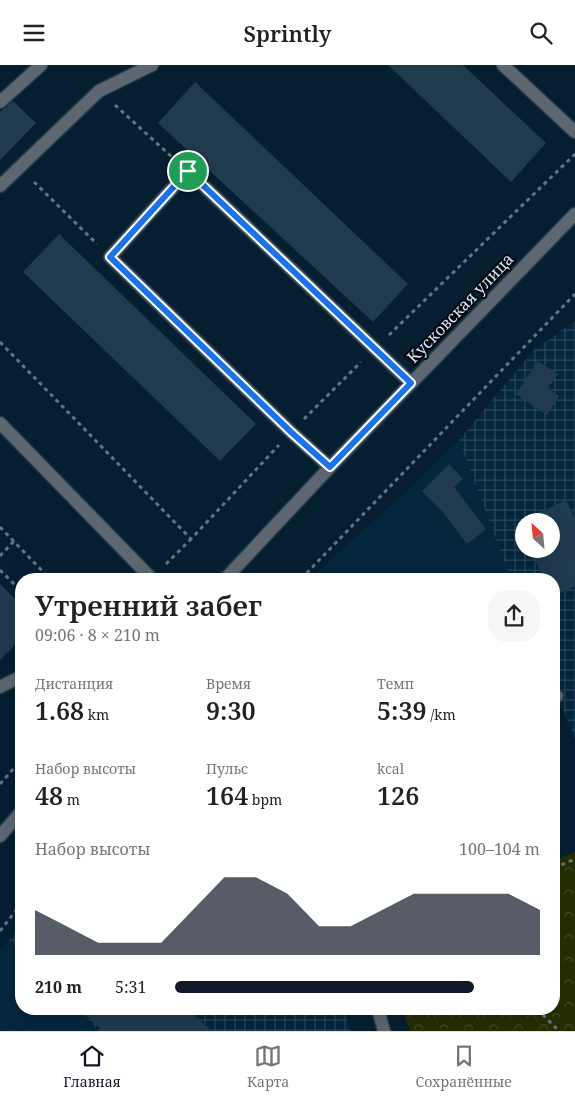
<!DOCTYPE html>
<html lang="ru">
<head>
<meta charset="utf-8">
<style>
	:root { --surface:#fff; --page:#f6f6f6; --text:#222; --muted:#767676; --line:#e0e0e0; --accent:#111827 }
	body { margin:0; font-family:"Noto Serif",serif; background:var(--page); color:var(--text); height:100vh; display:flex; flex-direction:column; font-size:19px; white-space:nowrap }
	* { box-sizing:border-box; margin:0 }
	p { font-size:16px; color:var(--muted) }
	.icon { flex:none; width:28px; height:28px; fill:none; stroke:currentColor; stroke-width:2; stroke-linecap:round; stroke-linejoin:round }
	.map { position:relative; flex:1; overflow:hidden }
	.side { position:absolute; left:15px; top:508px; width:545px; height:442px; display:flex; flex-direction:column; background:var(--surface); border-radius:20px; box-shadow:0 5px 20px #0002 }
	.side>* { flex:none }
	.needle { width:32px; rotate:334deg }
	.buttons { position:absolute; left:515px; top:448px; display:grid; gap:10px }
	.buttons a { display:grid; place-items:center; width:45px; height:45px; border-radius:50%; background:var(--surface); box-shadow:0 5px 20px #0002; font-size:25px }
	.pin { position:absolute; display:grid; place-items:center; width:42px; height:42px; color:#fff; margin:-21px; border:2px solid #fff; border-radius:50%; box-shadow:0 1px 5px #0007 }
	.round { display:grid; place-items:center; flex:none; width:52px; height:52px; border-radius:20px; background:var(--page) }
	.headline { display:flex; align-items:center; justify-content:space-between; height:85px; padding:0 20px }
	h1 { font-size:28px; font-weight:600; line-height:38px }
	.metrics { display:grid; grid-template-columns:repeat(3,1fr); gap:8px; height:85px; padding:5px 20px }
	.metrics div { display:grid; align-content:center }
	.metrics b { font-size:25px; font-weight:600 }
	.metrics small { font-size:14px; font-weight:400 }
	.metrics p { font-size:14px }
	.chart { height:140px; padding:10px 20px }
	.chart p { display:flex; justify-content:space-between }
	.chart svg { width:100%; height:90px; margin-top:5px; fill:var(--accent); opacity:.7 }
	ul { padding:0 20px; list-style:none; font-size:16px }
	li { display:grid; grid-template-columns:80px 60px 1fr; align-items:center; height:38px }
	li i { height:12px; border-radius:6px; background:var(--accent) }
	header { display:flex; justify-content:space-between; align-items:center; height:65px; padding:0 20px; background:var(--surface); font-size:22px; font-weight:600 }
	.menu { display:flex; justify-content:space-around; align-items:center; height:70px; border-top:1px solid var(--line); background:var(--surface); font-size:14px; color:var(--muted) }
	.menu a { display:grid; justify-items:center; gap:2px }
	.menu .on { color:var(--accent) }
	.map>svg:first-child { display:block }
	.built { fill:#04273e }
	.industrial { fill:url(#industrial-grid); fill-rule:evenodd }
	.forest { fill:url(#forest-crowns) }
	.building { fill:#203a4e }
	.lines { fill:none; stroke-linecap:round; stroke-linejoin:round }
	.service-casing { stroke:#233b4c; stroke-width:15 }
	.minor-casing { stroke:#233b4c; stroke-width:15 }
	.tertiary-casing { stroke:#233b4c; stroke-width:15 }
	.path { stroke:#607685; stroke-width:3; stroke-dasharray:4 4; stroke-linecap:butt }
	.service { stroke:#5c6771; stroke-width:12 }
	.minor { stroke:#5c6771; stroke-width:12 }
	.tertiary { stroke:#5c6771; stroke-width:12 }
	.route-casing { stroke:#fff; stroke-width:10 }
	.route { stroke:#1a73e8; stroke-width:6 }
	.labels { text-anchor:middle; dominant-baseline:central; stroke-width:4.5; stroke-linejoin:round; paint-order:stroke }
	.street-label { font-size:16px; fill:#d9e9f5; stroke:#020810 }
</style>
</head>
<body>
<header><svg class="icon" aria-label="menu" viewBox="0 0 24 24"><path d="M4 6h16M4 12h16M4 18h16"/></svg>Sprintly<svg class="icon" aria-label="search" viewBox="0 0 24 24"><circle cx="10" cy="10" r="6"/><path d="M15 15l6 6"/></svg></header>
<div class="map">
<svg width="575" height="966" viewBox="0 0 575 966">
	<defs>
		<pattern id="industrial-grid" width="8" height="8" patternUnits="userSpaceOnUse" patternTransform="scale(1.25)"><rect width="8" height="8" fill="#04273e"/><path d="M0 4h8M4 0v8" fill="none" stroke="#28465a"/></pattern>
		<pattern id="forest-crowns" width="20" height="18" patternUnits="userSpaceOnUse" patternTransform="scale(1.25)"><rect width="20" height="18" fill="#252e02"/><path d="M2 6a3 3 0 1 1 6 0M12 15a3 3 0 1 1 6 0" fill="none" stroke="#444c28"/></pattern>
	</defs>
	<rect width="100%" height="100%" fill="#051f31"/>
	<g class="built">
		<polygon points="459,375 511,514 309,514 408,425"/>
		<polygon points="9,875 21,888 21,944 77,944 99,966 0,966 0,886"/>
	</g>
	<g class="industrial">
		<path d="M 575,256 L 575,673 L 554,624 L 554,514 L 511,514 L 459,375 L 534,285 ZM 524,456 L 551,456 L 551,484 L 524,484 Z"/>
		<polygon points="21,862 21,888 9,875"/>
		<polygon points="77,944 344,944 351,966 99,966"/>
	</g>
	<polygon class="forest" points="575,787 575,966 410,966 402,944 554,944 554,796"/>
	<g class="building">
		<polygon points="388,0 463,0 546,78 511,117"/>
		<polygon points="195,17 408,219 373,257 158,58"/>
		<polygon points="13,36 36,58 0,95 0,47"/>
		<polygon points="59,169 256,359 220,396 23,207"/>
		<polygon points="538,296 558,309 548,323 559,331 547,350 516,329"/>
		<polygon points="449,399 463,414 454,422 486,464 467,479 442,446 422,426"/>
		<polygon points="566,435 575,454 575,521 554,531 554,514 544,514 530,484 551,484 551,456 524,456 524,471 517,458"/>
		<polygon points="0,519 21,540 21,574 0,595"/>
		<polygon points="80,944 186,944 212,966 102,966"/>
	</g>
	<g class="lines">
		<g class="service-casing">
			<g id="service">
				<polyline points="503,0 575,67"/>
				<polyline points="0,37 41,0"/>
				<polyline points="0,121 99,26 152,0"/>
				<polyline points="330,402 291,367 110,192 188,106 411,318"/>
				<polyline points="0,622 20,612"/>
				<polyline points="554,632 557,631"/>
			</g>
		</g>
		<g class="minor-casing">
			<polyline id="minor" points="378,944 384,966"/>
		</g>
		<g class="tertiary-casing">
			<g id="tertiary">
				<polyline points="0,358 152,514"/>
				<polyline points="225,514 330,402 575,149"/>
				<polyline points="0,771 21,747"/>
			</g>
		</g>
		<g class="path">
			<polyline points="115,40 173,93"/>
			<polyline points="34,117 97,179"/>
			<polyline points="389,270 575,89"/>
			<polyline points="0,277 191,474 279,380"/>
			<polyline points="304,354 361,297"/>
			<polyline points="0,462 50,514"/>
			<polyline points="0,491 14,476"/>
			<polyline points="166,499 191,474"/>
			<polyline points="0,505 21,526"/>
			<polyline points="301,514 575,229"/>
			<polyline points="0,719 21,695"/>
			<polyline points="554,803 575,794"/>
			<polyline points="0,866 21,839"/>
			<polyline points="537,944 559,966"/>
		</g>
		<use href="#service" class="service"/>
		<use href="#minor" class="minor"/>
		<use href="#tertiary" class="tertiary"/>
	</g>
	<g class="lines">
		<g class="route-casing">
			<polygon id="route" points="188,106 411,318 330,402 291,367 110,192"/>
		</g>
		<use href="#route" class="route"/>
	</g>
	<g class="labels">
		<g class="street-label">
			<text transform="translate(460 243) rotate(-46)">Кусковская улица</text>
		</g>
	</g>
</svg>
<div class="buttons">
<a><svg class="needle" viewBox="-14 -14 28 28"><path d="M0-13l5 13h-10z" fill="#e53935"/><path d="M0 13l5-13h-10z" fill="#767676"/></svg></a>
</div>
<div class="pin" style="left:188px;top:106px;background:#1e9e55"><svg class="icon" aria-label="arrive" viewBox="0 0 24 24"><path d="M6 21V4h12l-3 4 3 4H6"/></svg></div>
<section class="side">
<div class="headline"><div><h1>Утренний забег</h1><p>09:06 · 8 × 210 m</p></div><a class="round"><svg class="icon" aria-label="share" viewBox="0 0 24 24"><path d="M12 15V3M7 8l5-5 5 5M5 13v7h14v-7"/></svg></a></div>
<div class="metrics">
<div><p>Дистанция</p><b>1.68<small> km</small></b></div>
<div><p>Время</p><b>9:30</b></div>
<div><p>Темп</p><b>5:39<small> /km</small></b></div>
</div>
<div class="metrics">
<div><p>Набор высоты</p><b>48<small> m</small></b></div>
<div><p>Пульс</p><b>164<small> bpm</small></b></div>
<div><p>kcal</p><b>126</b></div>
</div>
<div class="chart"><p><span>Набор высоты</span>100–104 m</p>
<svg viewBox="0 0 160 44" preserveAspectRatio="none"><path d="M0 44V22L10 30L20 38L30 38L40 38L50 22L60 6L70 6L80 14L90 30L100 30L110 22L120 14L130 14L140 14L150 14L160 22V44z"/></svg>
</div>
<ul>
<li><b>210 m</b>5:31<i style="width:82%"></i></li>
</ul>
</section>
</div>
<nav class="menu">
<a class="on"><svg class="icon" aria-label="home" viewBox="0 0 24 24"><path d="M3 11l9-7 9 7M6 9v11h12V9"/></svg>Главная</a>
<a><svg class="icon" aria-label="map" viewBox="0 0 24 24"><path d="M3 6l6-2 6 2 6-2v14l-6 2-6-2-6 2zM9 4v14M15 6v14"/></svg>Карта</a>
<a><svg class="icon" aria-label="saved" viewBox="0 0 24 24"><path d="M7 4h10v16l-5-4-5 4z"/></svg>Сохранённые</a>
</nav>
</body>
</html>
